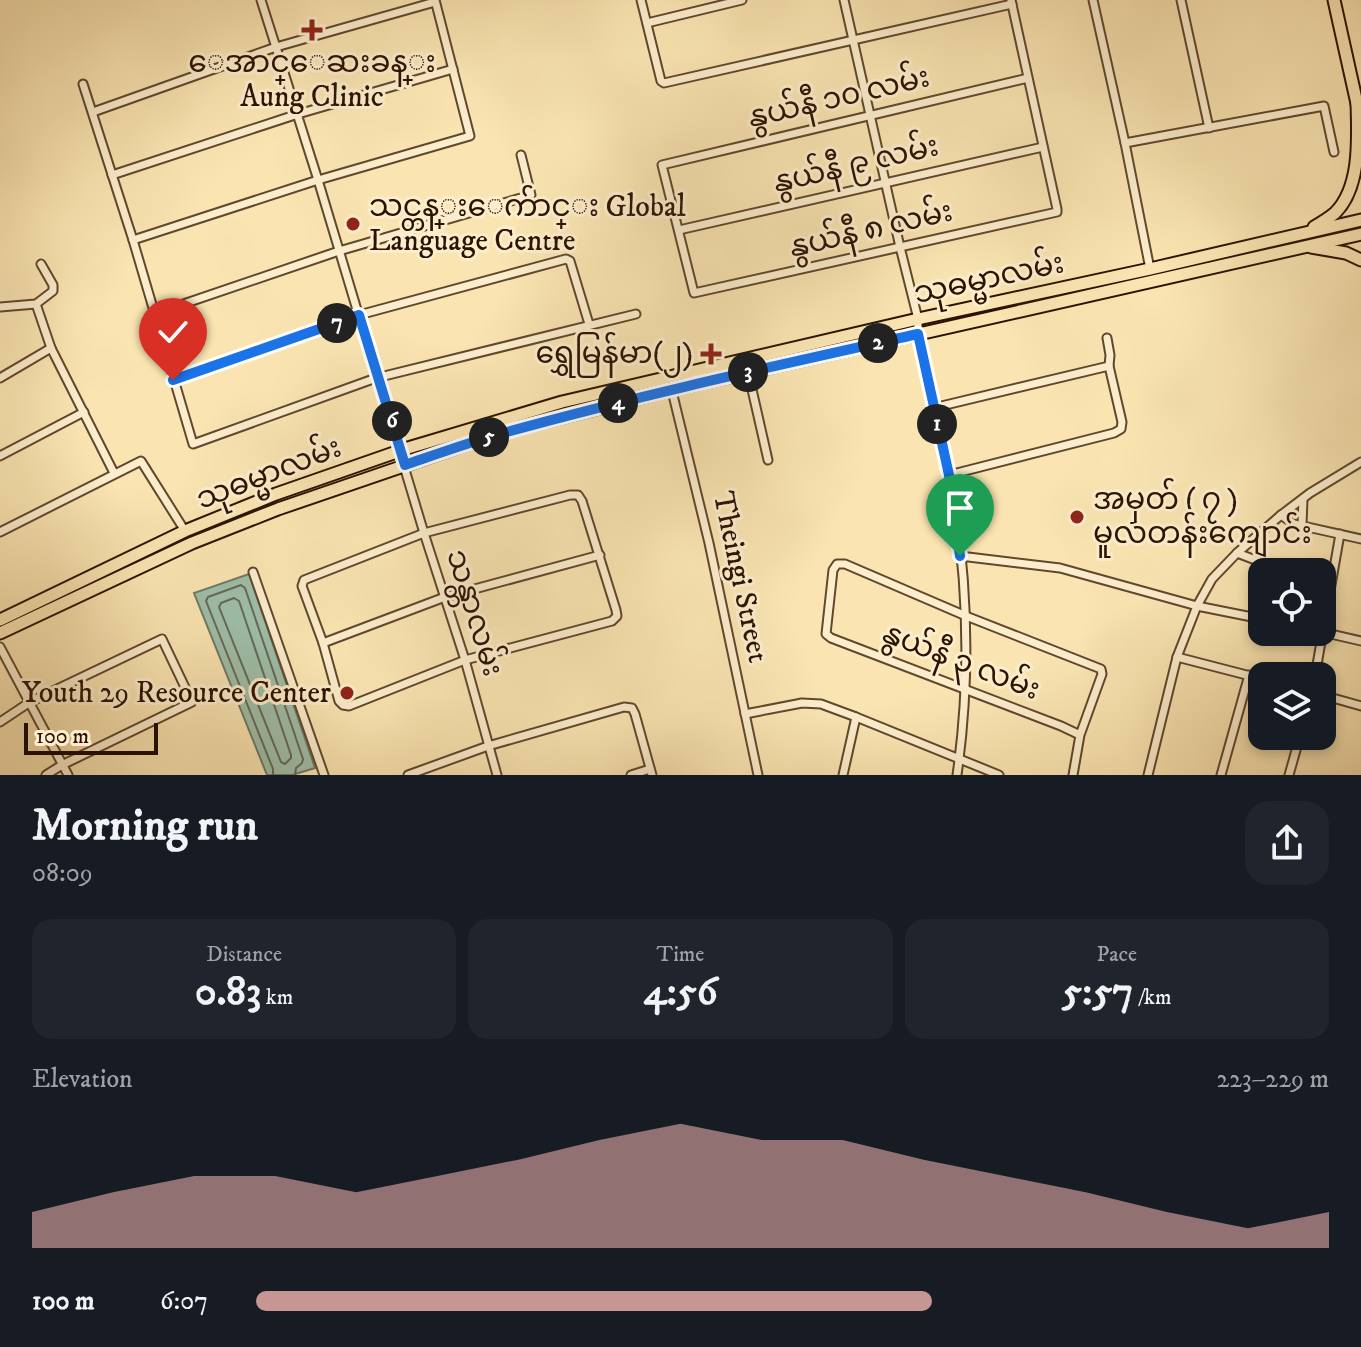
<!DOCTYPE html>
<html lang="en">
<head>
<meta charset="utf-8">
<style>
	:root { --surface:#171b24; --page:#20242c; --text:#f1f3f6; --muted:#9ea1a6; --accent:#c59692 }
	body { margin:0; font-family:"IM FELL DW Pica","Noto Sans Myanmar",serif; background:var(--page); color:var(--text); height:100vh; display:flex; flex-direction:column; font-size:30px; white-space:nowrap }
	* { box-sizing:border-box; margin:0 }
	p { font-size:26px; color:var(--muted) }
	.icon { flex:none; width:44px; height:44px; fill:none; stroke:currentColor; stroke-width:2; stroke-linecap:round; stroke-linejoin:round }
	.map { position:relative; height:775px; overflow:hidden }
	.panel { display:flex; flex-direction:column; background:var(--surface); flex:1 }
	.panel>* { flex:none }
	.tools { position:absolute; left:1248px; top:558px; display:grid; gap:16px }
	.tools a { display:grid; place-items:center; width:88px; height:88px; border-radius:16px; background:var(--surface); box-shadow:0 4px 12px #0003; font-size:40px }
	.scale { position:absolute; left:24px; bottom:20px; width:134px; box-sizing:border-box; padding-left:8px; border:4px solid #2c1201; border-top:0; font-size:22px; line-height:28px; white-space:nowrap; color:#2c1201; -webkit-text-stroke:6px #fceecd; paint-order:stroke }
	.pin { position:absolute; display:grid; place-items:center; width:68px; height:68px; color:#fff; margin:-82px -34px; border-radius:50% 50% 50% 0; rotate:-45deg; box-shadow:0 0 8px #0007 }
	.pin .icon { rotate:45deg }
	.km { position:absolute; width:40px; height:40px; margin:-20px; border-radius:50%; background:#222; color:#fff; font-size:22px; line-height:40px; text-align:center }
	.round { display:grid; place-items:center; flex:none; width:84px; height:84px; border-radius:24px; background:var(--page) }
	.head { display:flex; align-items:center; justify-content:space-between; height:136px; padding:0 32px }
	h1 { font-size:44px; font-weight:700; line-height:60px }
	.figures { display:grid; grid-template-columns:repeat(3,1fr); gap:12px; height:136px; padding:8px 32px }
	.figures div { display:grid; align-content:center; border-radius:20px; background:var(--page); text-align:center }
	.figures b { font-size:40px; font-weight:700 }
	.figures small { font-size:22px; font-weight:400 }
	.figures p { font-size:22px }
	.chart { height:224px; padding:16px 32px }
	.chart p { display:flex; justify-content:space-between }
	.chart svg { width:100%; height:144px; margin-top:8px; fill:var(--accent); opacity:.7 }
	ul { padding:0 32px; list-style:none; font-size:26px }
	li { display:grid; grid-template-columns:128px 96px 1fr; align-items:center; height:60px }
	li i { height:20px; border-radius:10px; background:var(--accent) }
	.map>svg:first-child { display:block }
	.water { fill:#9ebfaa; stroke:#707a66; stroke-width:2 }
	.lines { fill:none; stroke-linecap:round; stroke-linejoin:round }
	.shore { stroke:#656856; stroke-width:2 }
	.street-casing { stroke:#60472d; stroke-width:11 }
	.primary-casing { stroke:#2c1201; stroke-width:15 }
	.street { stroke:#fceecd; stroke-width:7 }
	.primary { stroke:#fae5b2; stroke-width:11 }
	.route-casing { stroke:#fff; stroke-width:16 }
	.route { stroke:#1a73e8; stroke-width:10 }
	.poi-dot { fill:#8f2418; stroke:#fceecd; stroke-width:3 }
	.labels { text-anchor:middle; dominant-baseline:central; stroke-width:6; stroke-linejoin:round; paint-order:stroke }
	.poi-label { font-size:30px; fill:#2c1201; stroke:#fceecd; text-anchor:start }
	.street-label { font-size:30px; fill:#2c1201; stroke:#fceecd }
</style>
</head>
<body>
<div class="map">
<svg width="1361" height="775" viewBox="0 0 1361 775">
	<rect width="100%" height="100%" fill="#fae5b2"/>
	<filter id="stains"><feTurbulence type="fractalNoise" baseFrequency=".0025" numOctaves="4"/><feColorMatrix values="0 0 0 0 .2 0 0 0 0 .09 0 0 0 0 .02 0 0 0 .5 -.17"/></filter>
	<radialGradient id="worn" r=".72"><stop offset=".6" stop-color="#630" stop-opacity="0"/><stop offset="1" stop-color="#630" stop-opacity=".3"/></radialGradient>
	<polygon class="water" points="249,574 315,768 292,775 267,775 194,593"/>
	<g class="lines">
		<g class="shore">
			<polygon points="234,598 239,601 291,755 291,758 285,764 281,762 219,607 221,603"/>
			<polyline points="273,775 273,769 206,601 208,597 241,585 245,588 303,759 302,763 296,768 295,775"/>
		</g>
		<g class="street-casing">
			<g id="street">
				<polyline points="261,0 318,180 424,533 465,660 497,775"/>
				<polyline points="641,0 661,81 664,83 1012,4"/>
				<path d="M 844,0 L 900,247 L 918,319 L 918,334 C 928,381 941,429 950,477 C 968,575 971,676 957,775"/>
				<polyline points="1011,0 1057,209 1057,212 694,293 662,165 1028,78"/>
				<polyline points="1093,0 1125,143 1150,269"/>
				<polyline points="1181,0 1209,128"/>
				<polyline points="647,23 742,0"/>
				<polyline points="83,84 133,240 193,444 376,378 636,314"/>
				<polyline points="93,112 276,47 435,2"/>
				<polyline points="1125,143 1324,106 1334,152"/>
				<polyline points="112,175 298,114 453,69"/>
				<polyline points="679,230 1043,147"/>
				<polyline points="133,240 318,180 470,136 435,0"/>
				<polyline points="36,304 51,348 114,473"/>
				<polyline points="0,307 36,304 53,291 53,285 41,264"/>
				<polyline points="154,314 339,251 531,195 521,155"/>
				<polyline points="748,372 768,460"/>
				<polyline points="0,378 51,348"/>
				<polyline points="173,380 359,315 566,259 570,261 589,324"/>
				<polyline points="671,387 709,543 758,775"/>
				<polyline points="933,408 1109,366 1110,355 1107,338"/>
				<polyline points="0,456 84,412"/>
				<polyline points="949,475 1114,433 1121,429 1122,422 1109,366"/>
				<polygon points="570,495 578,495 582,501 616,610 617,616 612,621 465,660 349,706 343,705 339,701 323,643 302,586 304,580 424,533"/>
				<polyline points="1281,515 1294,524 1361,539"/>
				<polyline points="1302,525 1303,499"/>
				<polyline points="0,532 141,461 185,531"/>
				<polyline points="1237,553 1287,572"/>
				<polyline points="960,556 1060,568 1197,606 1262,619"/>
				<polyline points="253,572 324,775"/>
				<polyline points="1322,632 1361,641"/>
				<polyline points="323,643 445,597 600,555"/>
				<polyline points="0,647 68,775"/>
				<polyline points="1177,657 1262,679"/>
				<polyline points="1315,676 1340,534"/>
				<polyline points="1322,695 1361,706"/>
				<polyline points="745,714 802,703 821,704 856,717 999,775"/>
				<polyline points="0,722 30,702 162,639 192,702 62,765 46,775"/>
				<polyline points="408,775 488,746 624,707 632,708 635,714 652,775"/>
				<polyline points="631,775 650,769"/>
				<polyline points="843,775 856,717"/>
				<polyline points="1073,775 1080,735 1102,674 1101,669 966,616 845,564 837,564 833,570 826,634 831,638 1061,726 1080,735"/>
				<polyline points="1148,775 1177,657 1197,606 1212,579 1237,553 1281,515 1310,493 1361,462"/>
				<polyline points="1221,775 1249,675"/>
				<polyline points="1289,775 1300,736"/>
			</g>
		</g>
		<g class="primary-casing">
			<g id="primary">
				<polyline points="1334,0 1358,108"/>
				<path d="M 1314,227 C 1321,223 1329,218 1335,213 C 1361,187 1358,139 1357,103"/>
				<polyline points="1311,247 1346,253 1361,260"/>
				<polyline points="0,620 185,531 276,494 408,448 562,402 918,319 1150,269 1361,220"/>
				<polyline points="0,633 192,543 278,509 500,433 671,390 1361,234"/>
			</g>
		</g>
		<use href="#street" class="street"/>
		<use href="#primary" class="primary"/>
	</g>
	<g class="lines">
		<g class="route-casing">
			<path id="route" d="M 173,380 L 359,315 L 405,465 C 437,454 470,442 503,433 C 640,395 779,365 918,334 L 949,475 L 960,556"/>
		</g>
		<use href="#route" class="route"/>
	</g>
	<g class="poi-dot">
		<path d="M308 18h8v8h8v8h-8v8h-8v-8h-8v-8h8z"/>
		<circle cx="353" cy="224" r="8"/>
		<path d="M707 342h8v8h8v8h-8v8h-8v-8h-8v-8h8z"/>
		<circle cx="1077" cy="517" r="8"/>
		<circle cx="347" cy="693" r="8"/>
	</g>
	<g class="labels">
		<g class="poi-label">
			<text x="312" y="63" text-anchor="middle">ေအာင္ေဆးခန္း<tspan x="312" dy="34">Aung Clinic</tspan></text>
			<text x="369" y="207">သင္တန္းေက်ာင္း Global<tspan x="369" dy="34">Language Centre</tspan></text>
			<text x="693" y="354" text-anchor="end">ရွှေမြန်မာ(၂)</text>
			<text x="1093" y="500">အမှတ် ( ၇ )<tspan x="1093" dy="34">မူလတန်းကျောင်း</tspan></text>
			<text x="331" y="693" text-anchor="end">Youth 29 Resource Center</text>
		</g>
		<g class="street-label">
			<text transform="translate(839 98) rotate(-13)">နွယ်နီ ၁၀ လမ်း</text>
			<text transform="translate(856 165) rotate(-13)">နွယ်နီ ၉ လမ်း</text>
			<text transform="translate(871 230) rotate(-13)">နွယ်နီ ၈ လမ်း</text>
			<text transform="translate(989 279) rotate(-12)">သုဓမ္မာလမ်း</text>
			<text transform="translate(269 474) rotate(-21)">သုဓမ္မာလမ်း</text>
			<text transform="translate(740 577) rotate(78)">Theingi Street</text>
			<text transform="translate(474 613) rotate(73)">သန္တာလမ်း</text>
			<text transform="translate(961 662) rotate(21)">နွယ်နီ ၃ လမ်း</text>
		</g>
	</g>
	<rect width="100%" height="100%" filter="url(#stains)"/>
	<rect width="100%" height="100%" fill="url(#worn)"/>
</svg>
<div class="tools">
<a><svg class="icon" aria-label="locate" viewBox="0 0 24 24"><circle cx="12" cy="12" r="6"/><path d="M12 2v4M12 18v4M2 12h4M18 12h4"/></svg></a>
<a><svg class="icon" aria-label="layers" viewBox="0 0 24 24"><path d="M12 4l9 5-9 5-9-5zM3 14l9 5 9-5"/></svg></a>
</div>
<div class="scale">100 m</div>
<div class="pin" style="left:960px;top:556px;background:#1e9e55"><svg class="icon" aria-label="arrive" viewBox="0 0 24 24"><path d="M6 21V4h12l-3 4 3 4H6"/></svg></div>
<div class="pin" style="left:173px;top:380px;background:#d93025"><svg class="icon" aria-label="check" viewBox="0 0 24 24"><path d="M5 12l5 5 9-10"/></svg></div>
<b class="km" style="left:937px;top:424px">1</b>
<b class="km" style="left:878px;top:343px">2</b>
<b class="km" style="left:748px;top:372px">3</b>
<b class="km" style="left:618px;top:403px">4</b>
<b class="km" style="left:489px;top:437px">5</b>
<b class="km" style="left:392px;top:421px">6</b>
<b class="km" style="left:337px;top:323px">7</b>
</div>
<section class="panel">
<div class="head"><div><h1>Morning run</h1><p>08:09</p></div><a class="round"><svg class="icon" aria-label="share" viewBox="0 0 24 24"><path d="M12 15V3M7 8l5-5 5 5M5 13v7h14v-7"/></svg></a></div>
<div class="figures">
<div><p>Distance</p><b>0.83<small> km</small></b></div>
<div><p>Time</p><b>4:56</b></div>
<div><p>Pace</p><b>5:57<small> /km</small></b></div>
</div>
<div class="chart"><p><span>Elevation</span>223–229 m</p>
<svg viewBox="0 0 160 44" preserveAspectRatio="none"><path d="M0 44V33L10 27L20 22L30 22L40 27L50 22L60 17L70 11L80 6L90 11L100 11L110 17L120 22L130 27L140 33L150 38L160 33V44z"/></svg>
</div>
<ul>
<li><b>100 m</b>6:07<i style="width:63%"></i></li>
</ul>
</section>
</body>
</html>
